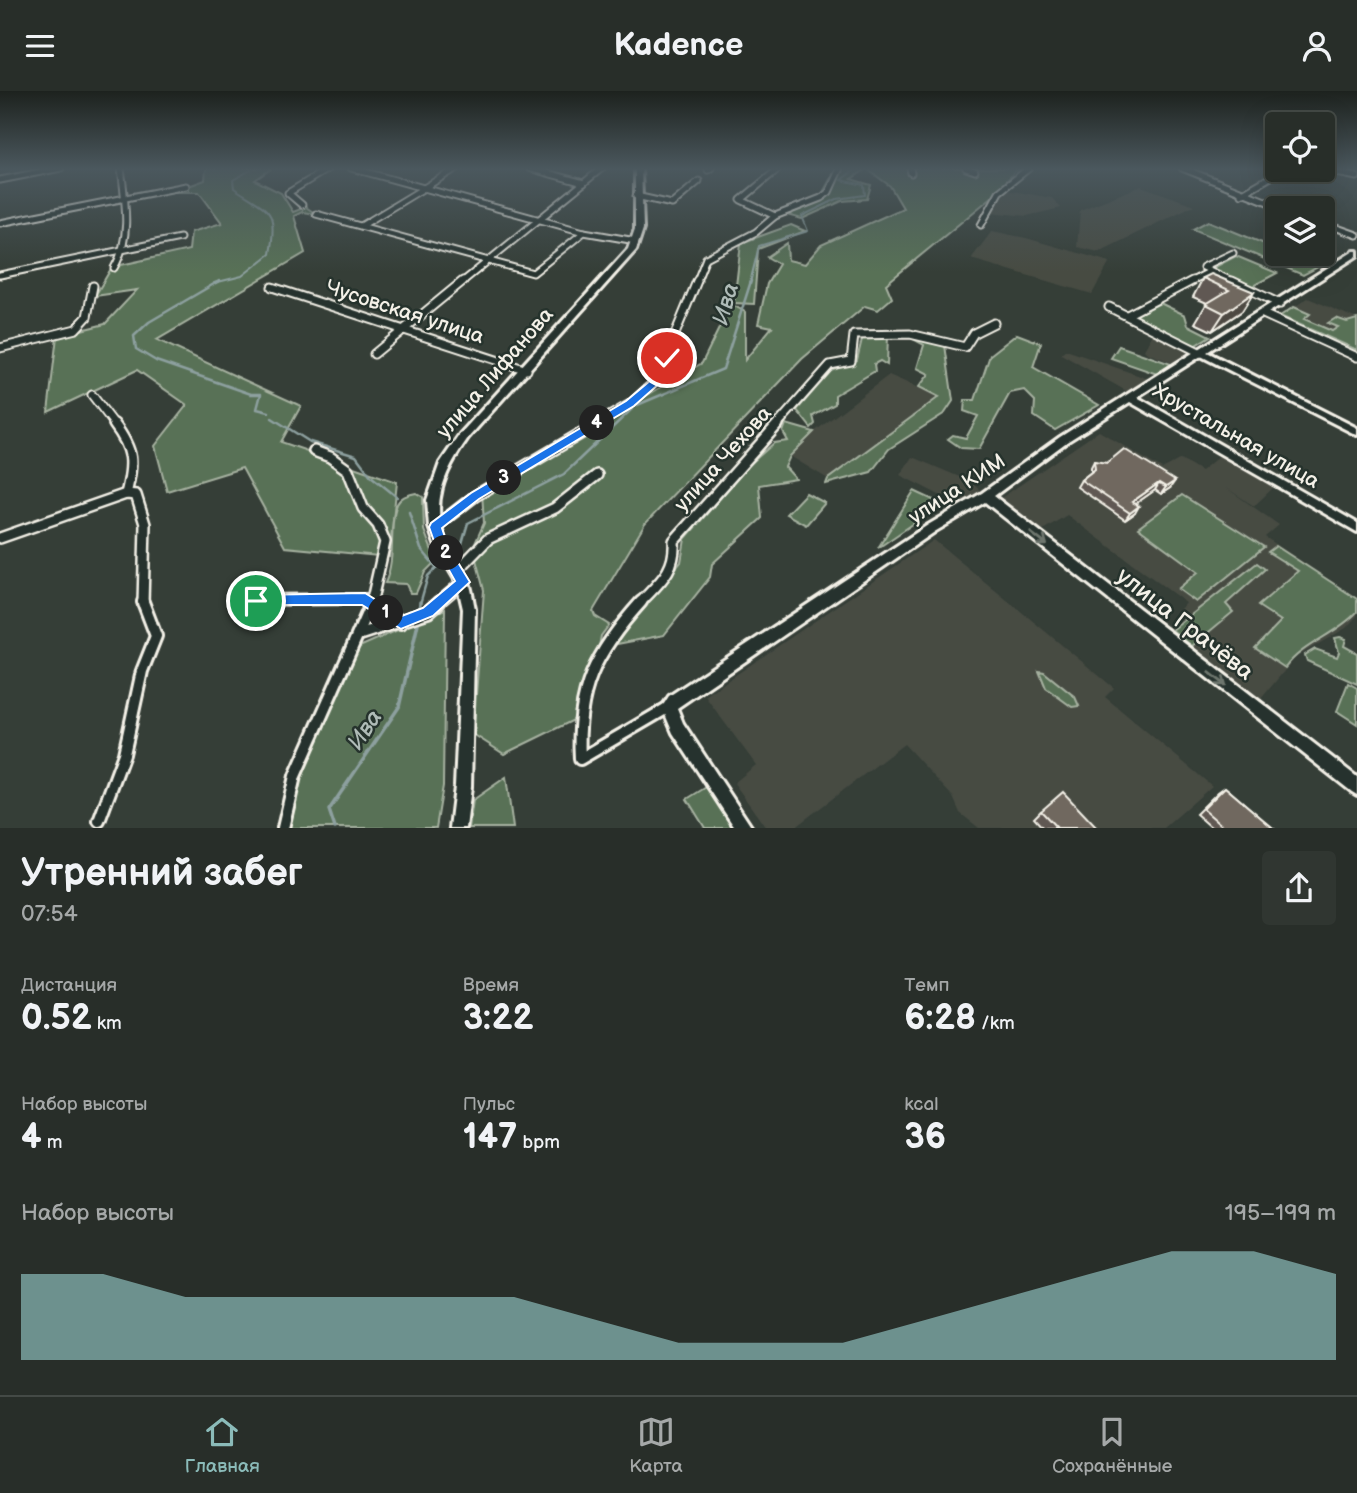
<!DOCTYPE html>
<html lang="ru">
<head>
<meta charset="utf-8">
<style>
	:root { --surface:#282e29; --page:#303631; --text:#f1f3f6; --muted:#a5a8a8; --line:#444a46; --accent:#8bbbb9 }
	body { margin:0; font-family:"Balsamiq Sans",sans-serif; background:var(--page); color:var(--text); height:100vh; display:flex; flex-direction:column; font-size:26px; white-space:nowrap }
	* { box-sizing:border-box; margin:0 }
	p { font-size:23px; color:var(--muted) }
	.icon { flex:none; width:38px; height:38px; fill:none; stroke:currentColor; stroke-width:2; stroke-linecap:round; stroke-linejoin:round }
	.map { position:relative; height:737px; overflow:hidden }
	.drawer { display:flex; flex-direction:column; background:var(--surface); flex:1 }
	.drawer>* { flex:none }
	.tools { position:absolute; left:1265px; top:21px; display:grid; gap:14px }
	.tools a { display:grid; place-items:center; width:70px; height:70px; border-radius:7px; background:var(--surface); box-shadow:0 7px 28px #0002,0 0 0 2px var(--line); font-size:35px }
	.pin { position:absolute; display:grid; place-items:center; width:60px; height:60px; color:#fff; margin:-30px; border:4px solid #fff; border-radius:50%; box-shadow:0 2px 7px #0007 }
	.km { position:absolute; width:35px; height:35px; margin:-18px; border-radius:50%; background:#222; color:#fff; font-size:19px; line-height:35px; text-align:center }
	.round { display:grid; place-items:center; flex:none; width:74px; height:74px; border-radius:7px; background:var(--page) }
	.summary { display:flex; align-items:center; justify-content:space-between; height:119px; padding:0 21px }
	h1 { font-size:38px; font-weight:700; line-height:52px }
	.metrics { display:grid; grid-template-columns:repeat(3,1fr); gap:10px; height:119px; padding:7px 21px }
	.metrics div { display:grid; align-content:center }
	.metrics b { font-size:35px; font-weight:700 }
	.metrics small { font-size:19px; font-weight:400 }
	.metrics p { font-size:19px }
	.chart { height:196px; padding:14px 21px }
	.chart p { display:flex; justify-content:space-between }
	.chart svg { width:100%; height:126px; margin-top:7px; fill:var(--accent); opacity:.7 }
	header { display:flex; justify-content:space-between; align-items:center; height:91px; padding:0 21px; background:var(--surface); font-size:32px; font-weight:700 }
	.dock { display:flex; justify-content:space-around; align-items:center; height:98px; border-top:2px solid var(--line); background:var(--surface); font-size:19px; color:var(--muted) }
	.dock a { display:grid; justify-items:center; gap:4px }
	.dock .on { color:var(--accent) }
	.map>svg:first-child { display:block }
	.built { fill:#474b43 }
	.green { fill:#587157; stroke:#a6b1a0; stroke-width:2 }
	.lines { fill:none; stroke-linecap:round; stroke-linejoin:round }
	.stream-far2 { stroke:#8da09f; stroke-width:2 }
	.stream-far1 { stroke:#8da09f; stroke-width:2.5 }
	.stream { stroke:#8da09f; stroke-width:3.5 }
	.minor-far3-casing { stroke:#f4f1e8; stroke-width:9 }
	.minor-far2-casing { stroke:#f4f1e8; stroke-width:11 }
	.minor-far1-casing { stroke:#f4f1e8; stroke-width:14 }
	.minor-casing { stroke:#f4f1e8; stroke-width:16 }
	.tertiary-casing { stroke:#f4f1e8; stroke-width:6 }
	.minor-far3 { stroke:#26332d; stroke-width:5 }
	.minor-far2 { stroke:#26332d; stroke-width:7 }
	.minor-far1 { stroke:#26332d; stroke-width:9 }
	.minor { stroke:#26332d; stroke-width:10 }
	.tertiary { fill:#26332d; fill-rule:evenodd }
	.wall { fill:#605952; stroke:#f4f1e8; stroke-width:2 }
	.shaded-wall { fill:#4e4942; stroke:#f4f1e8; stroke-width:2 }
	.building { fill:#70685f; stroke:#f4f1e8; stroke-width:2 }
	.oneway { stroke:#6e766e }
	.route { fill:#1a73e8; stroke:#fff; stroke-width:2 }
	.labels { text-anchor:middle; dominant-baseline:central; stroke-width:5; stroke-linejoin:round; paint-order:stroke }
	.street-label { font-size:21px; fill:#f4f1e8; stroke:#26332d }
	.water-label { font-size:23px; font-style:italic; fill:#afbbb7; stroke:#26332d }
	.near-street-label { font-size:24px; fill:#f4f1e8; stroke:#26332d }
</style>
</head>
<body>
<header><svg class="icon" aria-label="menu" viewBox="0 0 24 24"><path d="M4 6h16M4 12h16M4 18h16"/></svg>Kadence<svg class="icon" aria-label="person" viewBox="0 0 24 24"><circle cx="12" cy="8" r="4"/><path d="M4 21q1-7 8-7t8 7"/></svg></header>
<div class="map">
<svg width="1357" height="737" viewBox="0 0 1357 737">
	<rect width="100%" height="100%" fill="#353e37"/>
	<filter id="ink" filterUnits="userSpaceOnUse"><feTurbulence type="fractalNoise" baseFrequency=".0143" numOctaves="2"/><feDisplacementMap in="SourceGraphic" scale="14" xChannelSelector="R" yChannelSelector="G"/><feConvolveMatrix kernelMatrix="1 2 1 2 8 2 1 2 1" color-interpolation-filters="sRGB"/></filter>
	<g filter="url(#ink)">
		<g class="built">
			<polygon points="1141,95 1194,114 1099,161 1077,156 1080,119"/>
			<polygon points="1006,99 1052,107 1061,117 1027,125 990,121"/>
			<polygon points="992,140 1026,147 1110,171 1092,203 971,168"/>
			<polygon points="1308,207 1357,228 1357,259 1280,225"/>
			<polygon points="1153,243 1181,257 1188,262 1173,272 1147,262 1144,259"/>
			<polygon points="1066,259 1143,286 1148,288 1128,301 1061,263"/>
			<polygon points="889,284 939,306 828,388 790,365 814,341"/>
			<polygon points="1099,340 1162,378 1181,368 1201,380 1219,365 1274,396 1254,415 1225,396 1279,434 1265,446 1357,507 1357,525 1346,537 1296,566 1260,609 1165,538 1186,512 1067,424 1041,440 1001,407"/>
			<polygon points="912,366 969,390 981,400 961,415 900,384"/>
			<polygon points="934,449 1114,597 1105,606 1212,695 1164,737 979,737 960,722 953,706 904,653 794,737 766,737 734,692 756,674 705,605"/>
		</g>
		<g class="green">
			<polygon points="206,77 272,77 255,89 281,102 293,121 306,116 316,123 302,121 294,125 305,162 157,249 301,315 281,351 397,391 389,466 285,456 242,377 167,400 155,355 187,314 137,279 48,321 57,245 105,233 137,199 95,205 112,176 189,159 191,141 222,132 199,101 172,101 205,89"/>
			<polygon points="836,77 1024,77 1015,80 993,105 886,193 892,207 878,219 865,215 802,268 645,433 593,520 595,525 609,534 601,545 586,623 504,663 473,643 484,499 473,457 484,432 482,401 702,272 731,213 745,221 745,269 772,236 758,233 767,193 779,173 767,166 787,152 788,169 805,173 821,154 903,117 890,95 867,78 851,88 871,94 867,108 842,110 802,128 779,122 820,107"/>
			<polygon points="1208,130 1277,158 1278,163 1289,163 1320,175 1303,184 1193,138"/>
			<polygon points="791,134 805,140 758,158 754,213 734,212 741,152"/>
			<polygon points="1236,165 1277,182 1251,196 1211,178"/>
			<polygon points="1160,212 1185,224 1188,234 1210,245 1194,255 1134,225"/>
			<polygon points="1294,216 1310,223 1304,228 1332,240 1338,236 1328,232 1336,227 1347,231 1357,228 1357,259 1280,225"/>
			<polygon points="888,243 887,274 880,270 874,273 875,280 835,304 835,313 813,325 815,333 811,337 797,319 831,280 857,269 862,248"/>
			<polygon points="1017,243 1041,252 1033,276 1099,314 1055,339 1034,325 1035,310 1024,299 1010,302 979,358 961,357 948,348 953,344 966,347 978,325 964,320 965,309 975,309 990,264"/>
			<polygon points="922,247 945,254 953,310 945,322 889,358 871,381 826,393 828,388 939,306 919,296 929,283 917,277 924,254 915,249"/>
			<polygon points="1119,255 1171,273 1157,283 1111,267"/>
			<polygon points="786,333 814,341 790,365 785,376 796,388 759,394 762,427 712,473 710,486 664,544 612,554 681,471 685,448 748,375 774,352 788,350 783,341"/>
			<polygon points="914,400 942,413 878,457"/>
			<path d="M 416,402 L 423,406 L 424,439 L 436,470 L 425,481 L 416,502 L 410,502 L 406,493 L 385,492 C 397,466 388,434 397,413 C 401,405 408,404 416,402 Z"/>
			<polygon points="806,402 825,412 806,434 786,423"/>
			<polygon points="1182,404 1264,456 1196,511 1178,498 1198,481 1138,437"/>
			<path d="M 1276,455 L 1357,508 L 1357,521 C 1336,544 1303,552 1285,577 L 1255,557 L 1281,530 L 1258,515 L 1298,480 L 1268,461 Z"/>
			<polygon points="1257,472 1265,478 1226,513 1233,521 1192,555 1172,539"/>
			<polygon points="445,518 443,695 436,737 278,737 348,561"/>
			<polygon points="1340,546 1346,548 1344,555 1357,562 1357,593 1307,570 1305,564 1315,558 1337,566 1339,561 1335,547"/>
			<polygon points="1039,580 1044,581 1075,606 1079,615 1072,616 1046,597"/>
			<polygon points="1348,592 1357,597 1357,633 1337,620"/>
			<polygon points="506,686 513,737 469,737 473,709"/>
			<polygon points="708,695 735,737 705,737 687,708"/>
		</g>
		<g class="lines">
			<g class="stream-far2">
				<path d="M 214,192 L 242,185 L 270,163 C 278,117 270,121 234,97 L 233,89 L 254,77"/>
				<polyline points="750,192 759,155 808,140 802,125 837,108 865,104 864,94 841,89 857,77"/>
			</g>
			<g class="stream-far1">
				<polyline points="219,190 149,231 134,245 136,258 156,270 251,303 261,303 257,318 269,321"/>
				<polyline points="272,327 310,351 356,365 371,385 397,406"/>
				<polyline points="409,421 421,458 435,475"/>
				<polyline points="450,465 461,456 468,432 564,383 635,315 723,278 751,190"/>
				<polyline points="420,513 428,485 445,468"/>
			</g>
			<g class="stream">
				<polyline points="419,522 420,511"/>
				<polyline points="335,737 329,719 399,616 419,528"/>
			</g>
			<g class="minor-far3-casing">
				<g id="minor-far3">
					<polyline points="351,77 584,141 636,150"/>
					<polyline points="529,77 584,92"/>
					<polyline points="910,77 911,82"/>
					<polyline points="966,77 975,80"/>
					<polyline points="1182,77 1283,117"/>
					<polyline points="708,79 711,77"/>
					<polyline points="1322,79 1357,86"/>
					<polyline points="0,89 61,77"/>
					<polyline points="1241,103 1283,79"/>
					<polyline points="636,105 672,113 699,90"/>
					<polyline points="302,114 288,102 329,77"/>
					<polyline points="316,123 533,182 584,141"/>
					<polyline points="775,125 741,109 779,77"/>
					<polyline points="0,132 186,95"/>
					<polyline points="1323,132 1357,144"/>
					<polyline points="981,134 999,101 1029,77"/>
					<polyline points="361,135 457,77"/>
					<polyline points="1233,162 1203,176 1236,192"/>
					<path d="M 114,177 C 132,147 125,110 121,77"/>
					<polyline points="0,184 180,147"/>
					<polyline points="461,192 602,77"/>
					<polyline points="696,192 706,167 756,141 775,125 821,107 829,101 840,77"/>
					<polyline points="1188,192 1209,181"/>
				</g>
			</g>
			<g class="minor-far2-casing">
				<g id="minor-far2">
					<polyline points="1232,190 1280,213"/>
					<polyline points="272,196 527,279"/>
					<polyline points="1109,216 1201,262"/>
					<polyline points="1263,223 1357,266"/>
					<polyline points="1127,224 1192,190"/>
					<polyline points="0,257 76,238 87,226 93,195"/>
					<polyline points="374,263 463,190"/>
					<polyline points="92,304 115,334"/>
					<polyline points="594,334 630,313 656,289 697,190"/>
					<polyline points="777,334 830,274 851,270 854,244 910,243 965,256 974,242 994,232"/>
				</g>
			</g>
			<g class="minor-far1-casing">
				<g id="minor-far1">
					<path d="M 114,333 C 134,360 134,371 126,403"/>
					<polyline points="314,360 330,366 348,379 363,417 378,434 385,451 371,513"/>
					<polyline points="435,436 475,405 597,333"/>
					<polyline points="0,447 126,403 136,404 145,433 143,513"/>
					<polyline points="457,480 488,448 555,417 597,384"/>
					<polyline points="246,509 365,508 373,513"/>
					<polyline points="437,513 463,491"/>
					<path d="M 639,513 C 658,492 676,481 674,450 L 778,333"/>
				</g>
			</g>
			<g class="minor-casing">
				<g id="minor">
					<polyline points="370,511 401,532"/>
					<path d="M 641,511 C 595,562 576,599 580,668 L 669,616"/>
					<polyline points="361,543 428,521 439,511"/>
					<polyline points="99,730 124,663 142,580 156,545 143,511"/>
					<polyline points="283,737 295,685 372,511"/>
				</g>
			</g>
			<g class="tertiary-casing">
				<g id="tertiary">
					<path d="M 635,77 L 641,77 L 643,138 L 636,159 L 468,347 C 444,381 429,413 447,454 C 453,467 464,478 469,491 C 472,500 473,509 475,518 L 471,696 L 466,737 L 450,737 L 455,696 L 463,518 L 457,492 L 436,456 L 429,436 L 427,409 L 440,372 L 460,343 L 628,158 L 635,138 Z"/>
					<polygon points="1354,160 1357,160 1357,165 1207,261 1357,337 1357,344 1201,265 1137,306 1357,432 1357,441 1130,311 1068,350 994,405 1357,686 1357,704 1352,701 985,411 936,440 677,617 683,632 752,737 735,737 673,642 662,616 669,605 928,434 982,402 1060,346"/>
				</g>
			</g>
			<use href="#minor-far3" class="minor-far3"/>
			<use href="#minor-far2" class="minor-far2"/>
			<use href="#minor-far1" class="minor-far1"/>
			<use href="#minor" class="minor"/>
			<use href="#tertiary" class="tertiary"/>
		</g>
		<g class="wall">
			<polygon points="1203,187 1254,201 1242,220 1212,240 1195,232 1207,212 1193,206"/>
			<polygon points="1094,370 1170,397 1161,403 1155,399 1135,413 1135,422 1125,429 1077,396 1081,389 1091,381 1091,376"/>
			<polygon points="1225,696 1273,737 1212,737 1196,723 1218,701"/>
			<polygon points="1041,720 1097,737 1043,737 1034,727"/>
		</g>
		<g class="shaded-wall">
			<polygon points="1254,201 1242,220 1212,240 1224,222"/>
			<polygon points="1175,390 1170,397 1161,403 1166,396"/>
			<polygon points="1159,392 1155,399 1128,418 1132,411"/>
			<polygon points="1139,415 1135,422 1125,429 1130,422"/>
		</g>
		<g class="building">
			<polygon points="1211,183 1254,201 1224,222 1206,213 1229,199 1203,187"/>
			<polygon points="1124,358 1175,390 1166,396 1159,392 1132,411 1139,415 1130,422 1081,389 1095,378 1094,370 1107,372"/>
			<polygon points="1225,696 1273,737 1225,737 1203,718"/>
			<polygon points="1063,701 1097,737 1057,737 1041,720"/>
		</g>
		<defs><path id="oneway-shaft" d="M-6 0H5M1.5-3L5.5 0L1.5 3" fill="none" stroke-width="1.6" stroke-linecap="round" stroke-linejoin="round" transform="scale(1.75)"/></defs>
		<g class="oneway">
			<use href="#oneway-shaft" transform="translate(1039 448) rotate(38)"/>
			<use href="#oneway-shaft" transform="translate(1218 588) rotate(38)"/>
		</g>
	</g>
	<linearGradient id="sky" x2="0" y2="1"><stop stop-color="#1d221e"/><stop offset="0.43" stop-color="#4b585e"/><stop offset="1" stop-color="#4b585e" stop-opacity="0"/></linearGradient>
	<rect width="1357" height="181" fill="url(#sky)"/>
	<polygon class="route" points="664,265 672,267 660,292 634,315 479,408 442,437 448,455 470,491 433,525 401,538 362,514 251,514 249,510 256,504 365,502 402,525 423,517 455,490 436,456 429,436 431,432 471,402 626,310 652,288"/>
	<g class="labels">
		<g class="street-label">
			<text transform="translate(405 221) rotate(18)">Чусовская улица</text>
			<text transform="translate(495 282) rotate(-49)">улица Лифанова</text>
			<text transform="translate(1236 345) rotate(30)">Хрустальная улица</text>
			<text transform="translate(723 368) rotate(-48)">улица Чехова</text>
			<text transform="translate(957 398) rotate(-33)">улица КИМ</text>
		</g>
		<g class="water-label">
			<text transform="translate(726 213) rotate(-74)">Ива</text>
			<text transform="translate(365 639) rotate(-56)">Ива</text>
		</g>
		<g class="near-street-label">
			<text transform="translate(1185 533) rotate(38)">улица Грачёва</text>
		</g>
	</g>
</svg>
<div class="tools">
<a><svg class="icon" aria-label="locate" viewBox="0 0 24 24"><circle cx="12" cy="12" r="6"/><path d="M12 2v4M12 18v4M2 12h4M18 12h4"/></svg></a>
<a><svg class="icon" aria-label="layers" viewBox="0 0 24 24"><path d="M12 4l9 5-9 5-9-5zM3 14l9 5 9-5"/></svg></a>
</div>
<div class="pin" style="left:256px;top:510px;background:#1e9e55"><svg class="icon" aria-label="arrive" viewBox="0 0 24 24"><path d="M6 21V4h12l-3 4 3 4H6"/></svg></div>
<div class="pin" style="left:667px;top:267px;background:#d93025"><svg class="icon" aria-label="check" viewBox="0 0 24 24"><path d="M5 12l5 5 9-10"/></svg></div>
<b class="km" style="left:386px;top:522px">1</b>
<b class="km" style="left:446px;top:462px">2</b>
<b class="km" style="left:504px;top:387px">3</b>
<b class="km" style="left:597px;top:332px">4</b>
</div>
<section class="drawer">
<div class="summary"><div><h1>Утренний забег</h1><p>07:54</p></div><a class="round"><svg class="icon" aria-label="share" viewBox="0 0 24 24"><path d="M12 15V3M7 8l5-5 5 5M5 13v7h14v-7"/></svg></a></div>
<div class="metrics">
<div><p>Дистанция</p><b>0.52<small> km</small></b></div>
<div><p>Время</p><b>3:22</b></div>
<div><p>Темп</p><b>6:28<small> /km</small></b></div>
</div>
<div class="metrics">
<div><p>Набор высоты</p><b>4<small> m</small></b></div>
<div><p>Пульс</p><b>147<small> bpm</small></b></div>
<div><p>kcal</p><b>36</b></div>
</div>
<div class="chart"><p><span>Набор высоты</span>195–199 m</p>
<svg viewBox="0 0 160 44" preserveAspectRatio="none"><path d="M0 44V14L10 14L20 22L30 22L40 22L50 22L60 22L70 30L80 38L90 38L100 38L110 30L120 22L130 14L140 6L150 6L160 14V44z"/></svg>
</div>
</section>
<nav class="dock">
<a class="on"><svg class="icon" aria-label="home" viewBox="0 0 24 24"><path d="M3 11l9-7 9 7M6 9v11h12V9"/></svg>Главная</a>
<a><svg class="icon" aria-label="map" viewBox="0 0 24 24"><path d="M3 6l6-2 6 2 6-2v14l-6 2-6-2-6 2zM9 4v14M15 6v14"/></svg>Карта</a>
<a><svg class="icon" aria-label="saved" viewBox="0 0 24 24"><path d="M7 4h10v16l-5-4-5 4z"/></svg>Сохранённые</a>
</nav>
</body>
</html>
